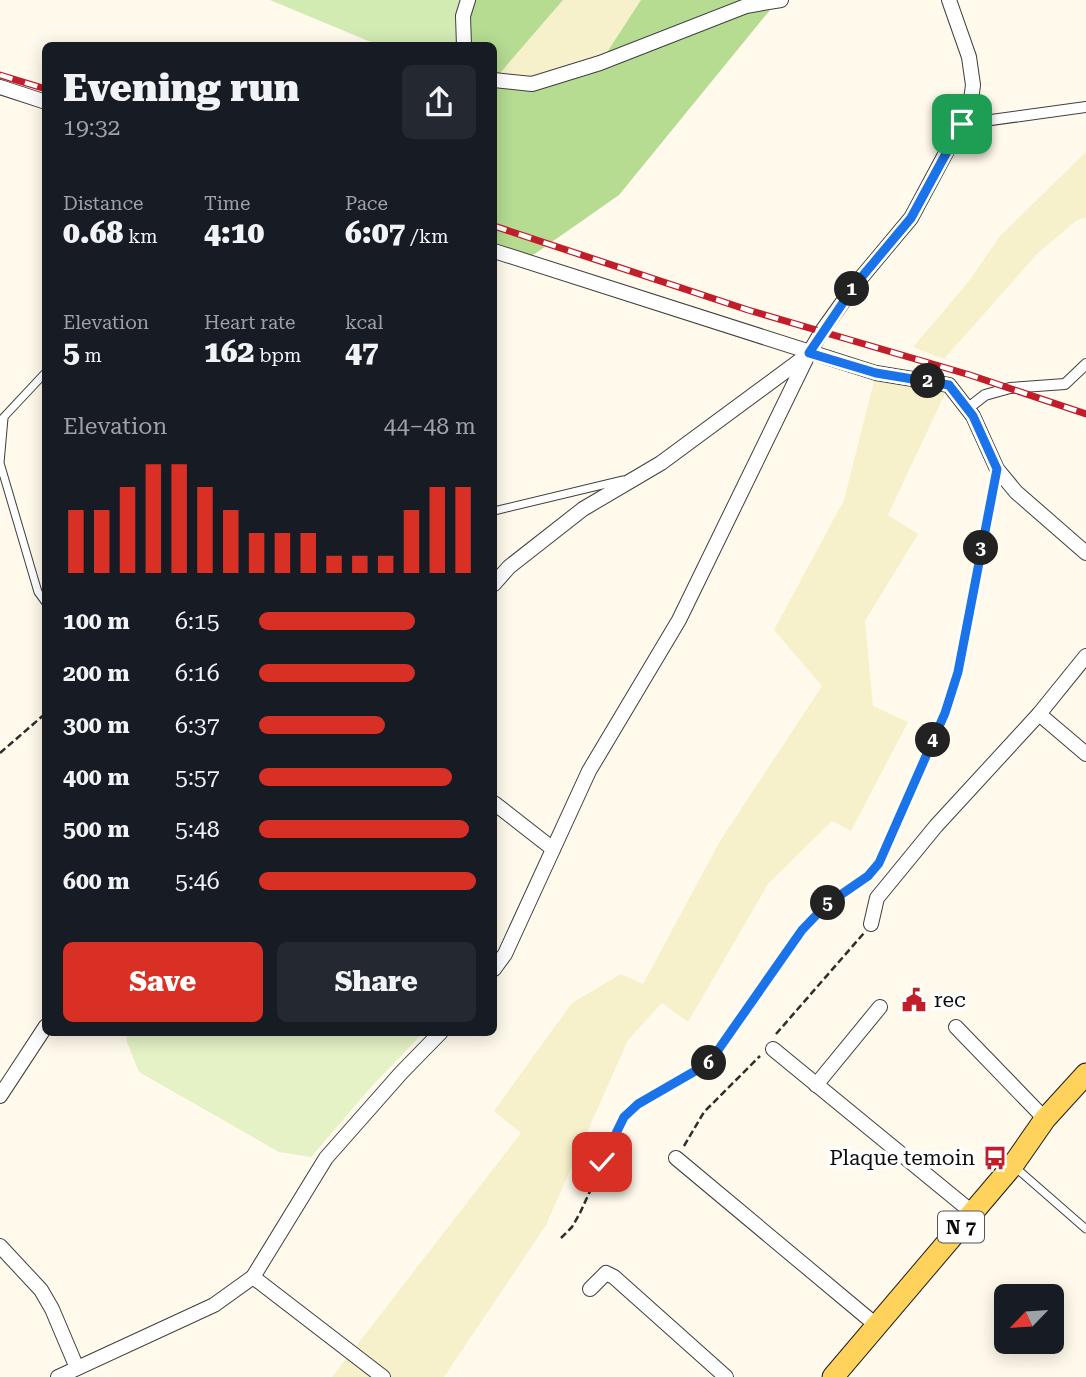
<!DOCTYPE html>
<html lang="en">
<head>
<meta charset="utf-8">
<style>
	:root { --surface:#171b24; --page:#242831; --text:#f1f3f6; --muted:#9ea1a6; --accent:#d93025 }
	body { margin:0; font-family:"Roboto Serif",serif; background:var(--page); color:var(--text); height:100vh; display:flex; flex-direction:column; font-size:26px; white-space:nowrap }
	* { box-sizing:border-box; margin:0 }
	p { font-size:23px; color:var(--muted) }
	.icon { flex:none; width:38px; height:38px; fill:none; stroke:currentColor; stroke-width:2; stroke-linecap:round; stroke-linejoin:round }
	.map { position:relative; flex:1; overflow:hidden }
	.side { position:absolute; left:42px; top:42px; width:455px; height:994px; display:flex; flex-direction:column; background:var(--surface); border-radius:10px; box-shadow:0 4px 18px #0003 }
	.side>* { flex:none }
	.needle { width:46px; rotate:245deg }
	.tools { position:absolute; left:994px; top:1284px; display:grid; gap:14px }
	.tools a { display:grid; place-items:center; width:70px; height:70px; border-radius:10px; background:var(--surface); box-shadow:0 4px 18px #0003; font-size:35px }
	.pin { position:absolute; display:grid; place-items:center; width:60px; height:60px; color:#fff; margin:-30px; border-radius:14px; box-shadow:0 4px 10px #0006 }
	.km { position:absolute; width:35px; height:35px; margin:-18px; border-radius:50%; background:#222; color:#fff; font-size:19px; line-height:35px; text-align:center }
	.round { display:grid; place-items:center; flex:none; width:74px; height:74px; border-radius:10px; background:var(--page) }
	.headline { display:flex; align-items:center; justify-content:space-between; height:119px; padding:0 21px }
	h1 { font-size:38px; font-weight:800; line-height:52px }
	.metrics { display:grid; grid-template-columns:repeat(3,1fr); gap:10px; height:119px; padding:7px 21px }
	.metrics div { display:grid; align-content:center }
	.metrics b { font-size:30px; font-weight:800 }
	.metrics small { font-size:19px; font-weight:400 }
	.metrics p { font-size:19px }
	.chart { height:196px; padding:14px 21px }
	.chart p { display:flex; justify-content:space-between }
	.chart svg { width:100%; height:126px; margin-top:7px; stroke:var(--accent); stroke-width:6 }
	.button { display:flex; gap:14px; margin-top:auto; padding:14px 21px }
	.button a { flex:1; height:80px; border-radius:10px; background:var(--accent); color:#fff; font-size:28px; font-weight:800; line-height:80px; text-align:center }
	.button a+a { background:var(--page); color:var(--text) }
	ul { padding:0 21px; list-style:none; font-size:23px }
	li { display:grid; grid-template-columns:112px 84px 1fr; align-items:center; height:52px }
	li i { height:18px; border-radius:9px; background:var(--accent) }
	.map>svg:first-child { display:block }
	.farmland { fill:#f6f1ca }
	.green { fill:#d2ebb3 }
	.forest { fill:#b5dc91 }
	.pitch { fill:#e4f2c5 }
	.lines { fill:none; stroke-linecap:round; stroke-linejoin:round }
	.service-casing { stroke:#3f3f3f; stroke-width:9 }
	.pedestrian-casing { stroke:#3f3f3f; stroke-width:12 }
	.minor-casing { stroke:#3f3f3f; stroke-width:16 }
	.primary-casing { stroke:#1d1d1d; stroke-width:23 }
	.path { stroke:#2e2e2e; stroke-width:2.5; stroke-dasharray:7 3.5; stroke-linecap:butt }
	.service { stroke:#fff; stroke-width:7 }
	.pedestrian { stroke:#fff; stroke-width:10 }
	.minor { stroke:#fff; stroke-width:14 }
	.primary { stroke:#ffd25b; stroke-width:21 }
	.rail-casing { stroke:#c21d2a; stroke-width:7 }
	.rail { stroke:#fff; stroke-width:4.5; stroke-dasharray:13; stroke-linecap:butt }
	.route-casing { stroke:#fff; stroke-width:14 }
	.route { stroke:#1a73e8; stroke-width:9 }
	.labels { text-anchor:middle; dominant-baseline:central; stroke-width:7; stroke-linejoin:round; paint-order:stroke }
	.shield { fill:#fff; stroke:#555; stroke-width:2 }
	.shield-label { font-size:19px; font-weight:bold; fill:#0c0c0c }
	.poi-label { font-size:21px; fill:#0c0c0c; stroke:#fff; text-anchor:start }
</style>
</head>
<body>
<div class="map">
<svg width="1086" height="1377" viewBox="0 0 1086 1377">
	<rect width="100%" height="100%" fill="#fffaeb"/>
	<g class="farmland">
		<polygon points="563,0 641,0 600,63 532,84 494,80"/>
		<polygon points="1086,152 1086,217 1077,220 1038,253 944,359 913,347 969,281 1000,236"/>
		<polygon points="876,373 949,385 888,515 918,534 865,621 873,706 908,722 851,831 832,821 768,884 688,1022 662,1003 628,1040 546,1225 444,1377 332,1377 521,1133 494,1111 572,1003 621,974 643,984 720,841 822,686 774,630 844,500"/>
	</g>
	<polygon class="green" points="270,0 468,0 463,46 378,45"/>
	<polygon class="forest" points="468,0 563,0 494,80 532,84 600,63 641,0 775,0 770,10 619,195 526,260 494,251 494,46 463,46"/>
	<polygon class="pitch" points="126,1033 126,1032 423,1033 371,1087 311,1157 279,1152 139,1072 127,1042"/>
	<g class="lines">
		<g class="service-casing">
			<g id="service">
				<polyline points="4,418 0,463 38,592 46,603"/>
				<polyline points="1,420 46,372"/>
				<polyline points="494,511 623,480"/>
				<polyline points="1016,1168 1086,1229"/>
			</g>
		</g>
		<g class="pedestrian-casing">
			<g id="pedestrian">
				<polyline points="962,124 1086,107"/>
				<polyline points="967,409 985,395 1010,388 1065,384 1086,364"/>
			</g>
		</g>
		<g class="minor-casing">
			<g id="minor">
				<polyline points="464,46 463,16 468,0"/>
				<polyline points="494,80 532,84 600,63 746,6 781,0"/>
				<polyline points="0,87 46,102"/>
				<polyline points="494,251 876,373 949,385 973,416 997,469 1016,492 1086,553"/>
				<polyline points="494,584 509,567 583,509 661,463 806,356"/>
				<polyline points="1039,714 1086,754"/>
				<polyline points="494,803 553,849"/>
				<polyline points="871,924 877,898 936,826 1039,714 1086,656"/>
				<polyline points="494,969 505,954 589,771 679,620 809,353 822,331 855,285 911,218 970,108 973,85 969,57 949,0"/>
				<polyline points="956,1027 1045,1119"/>
				<polyline points="773,1049 973,1213"/>
				<polyline points="816,1085 880,1007"/>
				<polyline points="0,1096 46,1026"/>
				<polyline points="676,1158 876,1325"/>
				<polyline points="0,1246 41,1290 52,1309 77,1368"/>
				<polyline points="253,1277 383,1377"/>
				<polyline points="590,1289 606,1273 614,1277 726,1377"/>
				<polyline points="58,1377 214,1305 253,1277 326,1158 401,1073 441,1032"/>
			</g>
		</g>
		<g class="primary-casing">
			<polyline id="primary" points="833,1377 1013,1165 1045,1119 1086,1074"/>
		</g>
		<g class="path">
			<polyline points="0,753 46,713"/>
			<polyline points="776,1034 864,933"/>
			<polyline points="684,1146 704,1112 760,1056"/>
			<polyline points="561,1238 572,1227 580,1213 624,1117 638,1104 709,1063 802,930 826,905 868,876 879,863 945,714 958,672 994,486"/>
		</g>
		<use href="#service" class="service"/>
		<use href="#pedestrian" class="pedestrian"/>
		<use href="#minor" class="minor"/>
		<use href="#primary" class="primary"/>
		<g class="rail-casing">
			<g id="rail">
				<polyline points="0,75 46,89"/>
				<polyline points="494,226 748,310 970,375 1086,414"/>
			</g>
		</g>
		<use href="#rail" class="rail"/>
	</g>
	<g class="lines">
		<g class="route-casing">
			<polyline id="route" points="602,1162 624,1117 638,1104 709,1063 802,930 826,905 868,876 879,863 945,713 958,672 997,469 973,416 949,385 876,373 809,353 855,285 911,218 962,124"/>
		</g>
		<use href="#route" class="route"/>
	</g>
	<defs>
		<g id="civic-bare" transform="scale(1.89)"><path d="M-.6-6.5H3V-4.5H.6V-3L4-1V1h2V6H-6V1h2V-1L-.6-3ZM-1.2 2.5V6h2.4V2.5Z" fill="#c21d2a" stroke="#fff" stroke-width="2.5" paint-order="stroke"/></g>
		<g id="bus-bare" transform="scale(1.89)"><path d="M-5-6H5V4H4V6H2V4H-2V6H-4V4H-5ZM-3.5-4V0h7V-4ZM-3.5 1.2v1.5H-2V1.2ZM2 1.2v1.5H3.5V1.2Z" fill="#c21d2a" stroke="#fff" stroke-width="2.5" paint-order="stroke"/></g>
	</defs>
	<g fill-rule="evenodd">
		<use href="#civic-bare" x="914" y="1000"/>
		<use href="#bus-bare" x="995" y="1158"/>
	</g>
	<g class="labels">
		<rect class="shield" x="938" y="1211.5" width="46" height="31" rx="5"/>
		<g class="shield-label">
			<text x="961" y="1227">N 7</text>
		</g>
		<g class="poi-label">
			<text x="934" y="1000">rec</text>
			<text x="975" y="1158" text-anchor="end">Plaque temoin</text>
		</g>
	</g>
</svg>
<div class="tools">
<a><svg class="needle" viewBox="-14 -14 28 28"><path d="M0-13l5 13h-10z" fill="#e53935"/><path d="M0 13l5-13h-10z" fill="#9ea1a6"/></svg></a>
</div>
<div class="pin" style="left:962px;top:124px;background:#1e9e55"><svg class="icon" aria-label="arrive" viewBox="0 0 24 24"><path d="M6 21V4h12l-3 4 3 4H6"/></svg></div>
<div class="pin" style="left:602px;top:1162px;background:#d93025"><svg class="icon" aria-label="check" viewBox="0 0 24 24"><path d="M5 12l5 5 9-10"/></svg></div>
<b class="km" style="left:852px;top:289px">1</b>
<b class="km" style="left:928px;top:381px">2</b>
<b class="km" style="left:981px;top:548px">3</b>
<b class="km" style="left:933px;top:740px">4</b>
<b class="km" style="left:828px;top:903px">5</b>
<b class="km" style="left:709px;top:1063px">6</b>
<section class="side">
<div class="headline"><div><h1>Evening run</h1><p>19:32</p></div><a class="round"><svg class="icon" aria-label="share" viewBox="0 0 24 24"><path d="M12 15V3M7 8l5-5 5 5M5 13v7h14v-7"/></svg></a></div>
<div class="metrics">
<div><p>Distance</p><b>0.68<small> km</small></b></div>
<div><p>Time</p><b>4:10</b></div>
<div><p>Pace</p><b>6:07<small> /km</small></b></div>
</div>
<div class="metrics">
<div><p>Elevation</p><b>5<small> m</small></b></div>
<div><p>Heart rate</p><b>162<small> bpm</small></b></div>
<div><p>kcal</p><b>47</b></div>
</div>
<div class="chart"><p><span>Elevation</span>44–48 m</p>
<svg viewBox="0 0 160 44" preserveAspectRatio="none"><path d="M5 44V22M15 44V22M25 44V14M35 44V6M45 44V6M55 44V14M65 44V22M75 44V30M85 44V30M95 44V30M105 44V38M115 44V38M125 44V38M135 44V22M145 44V14M155 44V14"/></svg>
</div>
<ul>
<li><b>100 m</b>6:15<i style="width:72%"></i></li>
<li><b>200 m</b>6:16<i style="width:72%"></i></li>
<li><b>300 m</b>6:37<i style="width:58%"></i></li>
<li><b>400 m</b>5:57<i style="width:89%"></i></li>
<li><b>500 m</b>5:48<i style="width:97%"></i></li>
<li><b>600 m</b>5:46<i style="width:100%"></i></li>
</ul>
<div class="button"><a>Save</a><a>Share</a></div>
</section>
</div>
</body>
</html>
